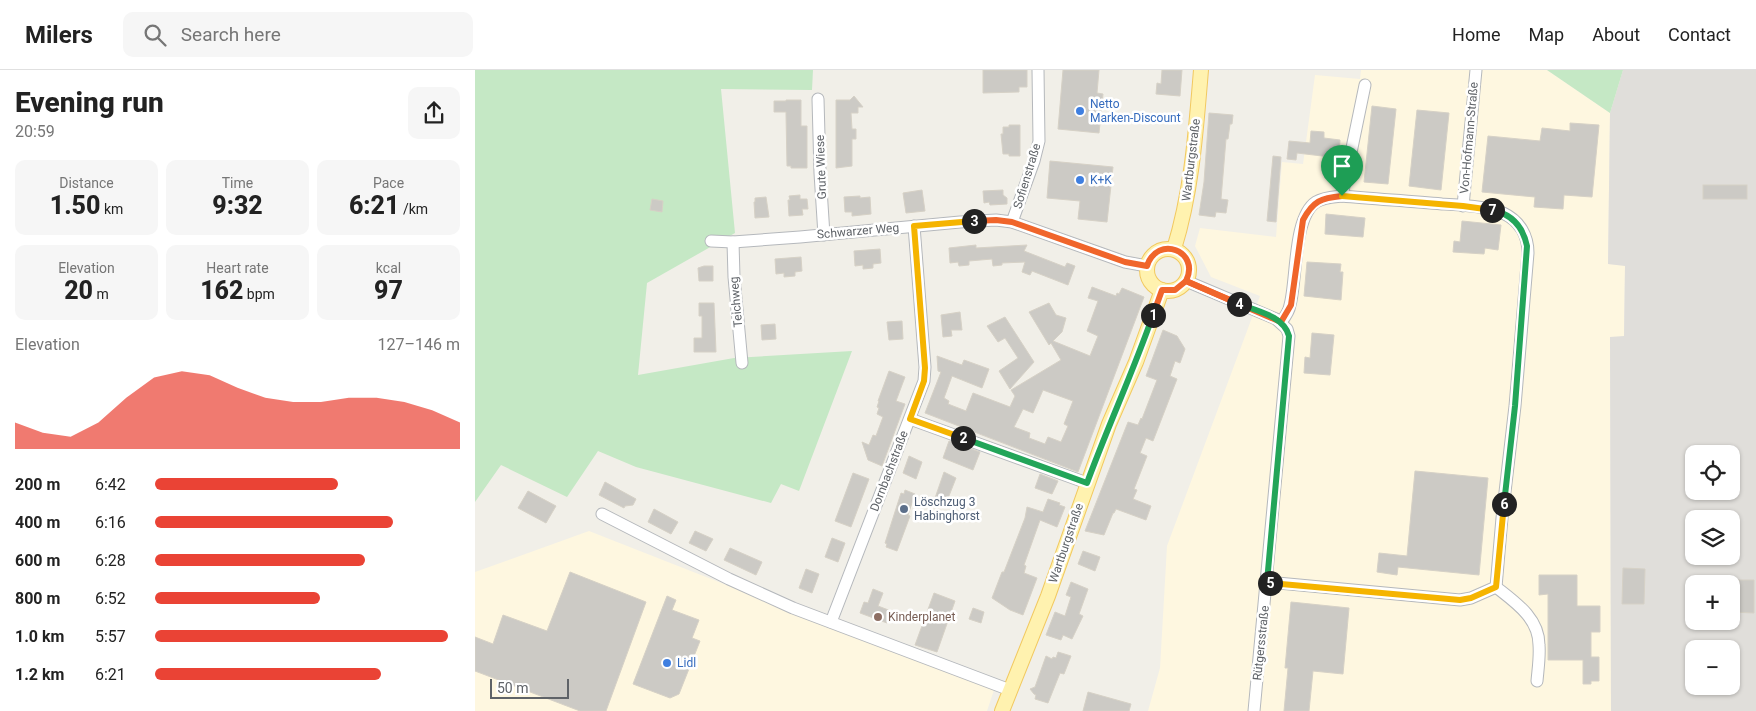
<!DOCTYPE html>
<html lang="en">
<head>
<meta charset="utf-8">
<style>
	:root { --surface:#fff; --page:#f6f6f6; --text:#222; --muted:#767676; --line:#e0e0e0; --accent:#ea4335 }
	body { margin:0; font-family:Roboto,sans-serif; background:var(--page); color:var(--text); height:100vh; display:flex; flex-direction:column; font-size:19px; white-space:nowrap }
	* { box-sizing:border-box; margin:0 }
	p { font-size:16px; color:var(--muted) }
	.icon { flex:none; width:28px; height:28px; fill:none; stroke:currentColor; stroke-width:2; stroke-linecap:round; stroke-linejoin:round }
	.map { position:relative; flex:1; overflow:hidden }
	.details { display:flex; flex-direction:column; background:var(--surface); width:475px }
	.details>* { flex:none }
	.fabs { position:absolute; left:1210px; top:375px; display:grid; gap:10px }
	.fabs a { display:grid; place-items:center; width:55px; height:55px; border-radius:10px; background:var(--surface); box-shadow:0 1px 4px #0004; font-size:25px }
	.scale { position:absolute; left:15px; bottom:12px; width:79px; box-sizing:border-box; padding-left:5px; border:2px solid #5f6368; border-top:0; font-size:14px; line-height:18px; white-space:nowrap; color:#5f6368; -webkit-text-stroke:4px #fff; paint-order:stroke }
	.pin { position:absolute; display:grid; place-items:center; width:42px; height:42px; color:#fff; margin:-51px -21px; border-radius:50% 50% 50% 0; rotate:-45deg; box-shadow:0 0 5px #0007 }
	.pin .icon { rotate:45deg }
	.km { position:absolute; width:25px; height:25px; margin:-12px; border-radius:50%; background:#222; color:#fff; font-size:14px; line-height:25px; text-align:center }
	.round { display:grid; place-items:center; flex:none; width:52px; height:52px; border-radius:10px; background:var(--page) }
	.overview { display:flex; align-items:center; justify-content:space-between; height:85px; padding:0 15px }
	h1 { font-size:28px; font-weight:800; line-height:38px }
	.metrics { display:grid; grid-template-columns:repeat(3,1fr); gap:8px; height:85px; padding:5px 15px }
	.metrics div { display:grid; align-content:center; border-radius:10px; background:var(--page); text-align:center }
	.metrics b { font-size:25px; font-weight:800 }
	.metrics small { font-size:14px; font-weight:400 }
	.metrics p { font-size:14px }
	.chart { height:140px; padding:10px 15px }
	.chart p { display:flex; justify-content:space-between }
	.chart svg { width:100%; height:90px; margin-top:5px; fill:var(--accent); opacity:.7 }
	ul { padding:0 15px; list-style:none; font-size:16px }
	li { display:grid; grid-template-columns:80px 60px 1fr; align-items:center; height:38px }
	li i { height:12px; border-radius:6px; background:var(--accent) }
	header { display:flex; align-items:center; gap:30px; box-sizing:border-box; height:70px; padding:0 25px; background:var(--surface); border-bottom:1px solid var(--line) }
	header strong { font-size:24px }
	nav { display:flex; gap:28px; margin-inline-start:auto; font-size:18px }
	.search { width:350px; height:45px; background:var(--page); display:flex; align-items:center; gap:12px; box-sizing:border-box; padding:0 18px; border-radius:10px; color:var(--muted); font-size:19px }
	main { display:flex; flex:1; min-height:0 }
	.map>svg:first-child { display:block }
	.commercial { fill:#fef7e0 }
	.industrial { fill:#e0deda; fill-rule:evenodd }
	.green { fill:#c5e8c5 }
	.building { fill:#cccac5; stroke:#d6d1c6; fill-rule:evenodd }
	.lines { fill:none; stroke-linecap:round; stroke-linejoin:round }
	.minor-casing { stroke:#b5b8bc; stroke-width:13 }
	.major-casing { stroke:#f2c960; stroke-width:16 }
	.minor { stroke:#fff; stroke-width:11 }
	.major { stroke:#fff2af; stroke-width:14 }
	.split-1-casing { stroke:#fff; stroke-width:10 }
	.split-2-casing { stroke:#fff; stroke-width:10 }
	.split-3-casing { stroke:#fff; stroke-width:10 }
	.split-4-casing { stroke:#fff; stroke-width:10 }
	.split-5-casing { stroke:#fff; stroke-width:10 }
	.split-6-casing { stroke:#fff; stroke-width:10 }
	.split-7-casing { stroke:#fff; stroke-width:10 }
	.split-8-casing { stroke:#fff; stroke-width:10 }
	.split-1 { stroke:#f0652b; stroke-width:6 }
	.split-2 { stroke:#22a559; stroke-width:6 }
	.split-3 { stroke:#f5b400; stroke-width:6 }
	.split-4 { stroke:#f0652b; stroke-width:6 }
	.split-5 { stroke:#22a559; stroke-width:6 }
	.split-6 { stroke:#f5b400; stroke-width:6 }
	.split-7 { stroke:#22a559; stroke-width:6 }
	.split-8 { stroke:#f5b400; stroke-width:6 }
	.shop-dot { fill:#3f7fe0; stroke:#fff; stroke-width:2 }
	.service-dot { fill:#5c6f8a; stroke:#fff; stroke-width:2 }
	.education-dot { fill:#8d6e63; stroke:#fff; stroke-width:2 }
	.labels { text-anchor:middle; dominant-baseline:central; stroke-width:5; stroke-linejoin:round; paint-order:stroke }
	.shop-label { font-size:12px; fill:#366cbe; stroke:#fff; text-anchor:start }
	.street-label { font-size:12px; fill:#5f6368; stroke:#fff }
	.service-label { font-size:12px; fill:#4e5e75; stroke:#fff; text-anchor:start }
	.education-label { font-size:12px; fill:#785e54; stroke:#fff; text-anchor:start }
</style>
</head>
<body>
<header>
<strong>Milers</strong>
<div class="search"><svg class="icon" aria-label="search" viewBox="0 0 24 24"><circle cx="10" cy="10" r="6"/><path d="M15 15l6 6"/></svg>Search here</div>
<nav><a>Home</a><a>Map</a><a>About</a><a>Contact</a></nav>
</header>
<main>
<section class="details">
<div class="overview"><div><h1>Evening run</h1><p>20:59</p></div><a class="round"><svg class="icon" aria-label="share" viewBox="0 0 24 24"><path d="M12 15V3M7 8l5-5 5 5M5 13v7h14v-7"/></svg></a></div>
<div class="metrics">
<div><p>Distance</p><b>1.50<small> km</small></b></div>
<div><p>Time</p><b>9:32</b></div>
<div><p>Pace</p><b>6:21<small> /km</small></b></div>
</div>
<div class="metrics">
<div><p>Elevation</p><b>20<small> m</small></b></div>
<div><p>Heart rate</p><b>162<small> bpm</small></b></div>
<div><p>kcal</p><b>97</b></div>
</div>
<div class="chart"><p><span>Elevation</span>127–146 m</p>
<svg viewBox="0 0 160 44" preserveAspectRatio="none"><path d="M0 44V31L10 36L20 38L30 31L40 19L50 9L60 6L70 8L80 14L90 19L100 21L110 21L120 19L130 19L140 21L150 25L160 31V44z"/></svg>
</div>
<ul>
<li><b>200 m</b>6:42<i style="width:60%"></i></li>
<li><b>400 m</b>6:16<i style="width:78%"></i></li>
<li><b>600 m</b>6:28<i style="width:69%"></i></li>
<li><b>800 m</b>6:52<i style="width:54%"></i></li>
<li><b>1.0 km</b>5:57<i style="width:96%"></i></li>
<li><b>1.2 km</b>6:21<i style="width:74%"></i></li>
</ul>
</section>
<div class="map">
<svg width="1281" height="641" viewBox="0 0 1281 641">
	<rect width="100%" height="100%" fill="#f1efe8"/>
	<g class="commercial">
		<polygon points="886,0 1072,0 1135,43 1133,194 1150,195 1149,267 1135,267 1136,641 673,641 685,598 692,476 785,226 736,207 720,176 725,158 801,167 807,92 828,94 840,5 885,9"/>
		<polygon points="114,461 519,620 512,641 0,641 0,502"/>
	</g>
	<path class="industrial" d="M 1148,0 L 1281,0 L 1281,641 L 1136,641 L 1135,267 L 1149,266 L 1150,196 L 1133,194 L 1135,43 ZM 1219,384 L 1256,384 L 1256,421 L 1219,421 ZM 1219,449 L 1256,449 L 1256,486 L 1219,486 ZM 1219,514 L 1256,514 L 1256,551 L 1219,551 ZM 1219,579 L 1256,579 L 1256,616 L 1219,616 Z"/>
	<g class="green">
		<polygon points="0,0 338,0 337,20 246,19 260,163 172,213 163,305 259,288 377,281 324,421 306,414 296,433 161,397 123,381 92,427 26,395 0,432"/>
		<polygon points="1072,0 1148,0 1135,43"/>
	</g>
	<g class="building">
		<polygon points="508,0 552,0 552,17 544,17 544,22 508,23"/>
		<polygon points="588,0 624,0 622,23 628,24 624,63 583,59"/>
		<polygon points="687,0 707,0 705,26 681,24 682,13 686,14"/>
		<polygon points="379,26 388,37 383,37 383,43 376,43 377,59 381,59 381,69 377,69 377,96 361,98 361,30 375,30"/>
		<polygon points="311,30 326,30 326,56 332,56 332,98 316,98 316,96 312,96 311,44 311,42 299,42 299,31 311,31"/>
		<polygon points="897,36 921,39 913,114 889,112"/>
		<polygon points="942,40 974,43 966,120 934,116"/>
		<polygon points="734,43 758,45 757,54 755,54 753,69 751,69 746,129 753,130 751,143 741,142 740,147 724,145 729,112"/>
		<polygon points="1095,53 1124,55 1117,127 1089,125 1088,139 1059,137 1060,127 1007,122 1013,66 1065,71 1067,58 1095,61"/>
		<polygon points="534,55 545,55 545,86 534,86 534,84 528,84 526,64 528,64 528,57 534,57"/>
		<polygon points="836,61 849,62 849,68 865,70 864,88 822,83 821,90 812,89 814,71 835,73"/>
		<polygon points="798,86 806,87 801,152 792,151"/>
		<polygon points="575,91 638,97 632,152 603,149 605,131 572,128"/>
		<rect x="1228" y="115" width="44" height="14"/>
		<polygon points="447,120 450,141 431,143 428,123"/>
		<polygon points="528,120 528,125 532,128 532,134 515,135 514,132 509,133 508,121"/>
		<polygon points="325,125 325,129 332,129 333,139 327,139 328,145 314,146 313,130 315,130 314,126"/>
		<polygon points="385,126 385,128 395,127 396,144 377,146 377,142 370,142 369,127"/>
		<polygon points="291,127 294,147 280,148 279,132 280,132 280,128"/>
		<polygon points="177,129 188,131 187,142 175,140"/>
		<polygon points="851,144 890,148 888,167 850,164"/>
		<polygon points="987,151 1026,155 1023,180 1010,178 1009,184 978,182 979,171 985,172"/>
		<polygon points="501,175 501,178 552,175 549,181 590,197 592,193 600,196 593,215 557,201 555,205 547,202 550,192 527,193 527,195 518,196 517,189 494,191 494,195 484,196 483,192 475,193 474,178"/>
		<polygon points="405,179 406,193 398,194 398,198 388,199 388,195 380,196 379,181"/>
		<polygon points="326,187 327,201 320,202 320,206 309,207 309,203 301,204 300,189"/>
		<polygon points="832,192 866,194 865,202 868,202 866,230 829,226"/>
		<polygon points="229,196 238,196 238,211 224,211 223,198"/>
		<path d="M 617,217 L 641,226 L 642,223 L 644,224 L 647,218 L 669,227 L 603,402 L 450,343 L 466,302 L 463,301 L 462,286 L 487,295 L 489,290 L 514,299 L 507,318 L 477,306 L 469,328 L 474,331 L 473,334 L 491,341 L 498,323 L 535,337 L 540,326 L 536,320 L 586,290 L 576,273 L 574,275 L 554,242 L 574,233 L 581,245 L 591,248 L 587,262 L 578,271 L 615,286 L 623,266 L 612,261 L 623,231 L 613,228 ZM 568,320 L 598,331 L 589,354 L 593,356 L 586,372 L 573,367 L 570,374 L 554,368 L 555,363 L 539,357 L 548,339 L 558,343 Z"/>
		<polygon points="224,233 239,233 241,282 219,282 219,268 227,268 227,246 224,246"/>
		<polygon points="485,242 487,260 476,260 477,266 468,267 466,245"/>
		<polygon points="530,247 559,292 535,319 524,301 543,288 530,268 523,272 512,256"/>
		<polygon points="427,251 428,269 414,270 412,252"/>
		<polygon points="300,254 301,269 287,270 286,255"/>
		<polygon points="688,260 702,266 710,279 705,293 700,291 695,306 702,309 678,371 671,368 665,383 672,386 659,419 662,420 658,429 676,436 671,450 641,439 639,443 638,443 629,465 610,461 653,352 663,355 666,348 667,349 682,310 671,306"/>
		<polygon points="837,263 859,265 855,305 829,303 830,287 835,288"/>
		<polygon points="414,301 430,307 421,331 430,334 407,396 393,390 387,372 394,375 398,365 401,366 408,347 402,344 404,338 402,337 404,331 403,331"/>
		<polygon points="474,371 505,382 498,400 468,388"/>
		<polygon points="434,386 447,392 441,409 428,403"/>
		<polygon points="940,401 1013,408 1004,505 923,497 922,505 902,502 904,483 932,486"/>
		<polygon points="469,402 481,408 470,436 459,431"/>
		<polygon points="378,403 394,409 376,457 360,451"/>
		<polygon points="565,404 583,411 577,424 560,418"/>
		<polygon points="130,412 161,429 158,435 150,436 149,438 124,425"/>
		<polygon points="430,420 440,424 433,445 435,446 422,481 411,477 412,474 410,473 426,423 429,424"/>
		<polygon points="53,421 81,436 71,453 43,438"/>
		<polygon points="573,429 585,433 584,435 590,437 582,457 565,450 549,495 551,496 549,503 562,508 548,545 535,540 517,528 527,502 529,502 550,448 552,437 568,442"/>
		<polygon points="179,439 203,452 196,464 173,452"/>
		<polygon points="220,461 238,469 231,481 214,473"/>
		<polygon points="357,468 370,473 363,492 350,487"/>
		<polygon points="255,478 287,492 281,505 249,490"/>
		<polygon points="608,481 625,487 620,501 603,494"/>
		<polygon points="1148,498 1170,499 1169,534 1147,534"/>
		<polygon points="331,499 344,504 337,523 324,518"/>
		<polygon points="95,502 171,532 131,641 105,641 0,601 0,567 18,574 28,545 72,561"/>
		<polygon points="1064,505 1102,505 1102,536 1125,536 1125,562 1116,562 1116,587 1124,587 1124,611 1116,611 1116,614 1108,614 1108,590 1073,590 1073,524 1064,525"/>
		<polygon points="1257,510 1279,510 1279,543 1257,542"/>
		<polygon points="596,512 613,519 604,544 608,546 597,569 588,565 586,570 571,565 580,542 590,546 596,527 591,525"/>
		<polygon points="398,519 408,523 403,536 416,541 414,549 412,553 385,543 389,532 393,533"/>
		<polygon points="459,523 480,531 462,582 440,575"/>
		<polygon points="192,526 201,530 197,540 224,550 217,568 225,571 204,624 195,628 158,614"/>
		<polygon points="816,532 874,538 868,604 838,601 834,641 809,641 813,598 810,598"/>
		<polygon points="498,538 509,542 506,553 494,549"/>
		<polygon points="583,582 596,586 589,604 585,603 573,633 560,629 561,625 559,624 555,619 560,617 571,586 577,589 578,587 581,588"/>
		<polygon points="613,622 656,634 654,641 608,641"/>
	</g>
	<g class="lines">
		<g class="minor-casing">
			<g id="minor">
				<polyline points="343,29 345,103 349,165"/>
				<polyline points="867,126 890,15"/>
				<polyline points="988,136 1001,0"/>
				<polyline points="537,152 559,91 564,71 563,0"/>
				<polyline points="236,171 258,172 325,167 485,152 521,150 537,152 650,192 672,196"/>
				<polyline points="258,172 259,207 267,293"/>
				<polyline points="711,211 801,249 812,259 814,266 779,641"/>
				<polyline points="435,349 612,413"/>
				<polyline points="127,444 254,509 318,538 535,620"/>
				<path d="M 792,512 L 985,530 L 996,528 L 1021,517 L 1027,448 L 1040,336 L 1053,183 C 1053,166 1045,151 1028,143 C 1010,136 986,135 967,134 C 934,131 900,129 867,126 C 858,127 849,127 841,132 C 818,147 822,210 815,235 C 814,242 810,247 806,252"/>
				<path d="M 1021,517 C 1040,532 1064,548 1064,575 C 1065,587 1063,599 1062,611"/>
				<polyline points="356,552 449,311 450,297 439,156"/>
			</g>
		</g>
		<g class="major-casing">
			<g id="major">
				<circle cx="693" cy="200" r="21"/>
				<path d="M 699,179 C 717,121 721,60 726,0"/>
				<polyline points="527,641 573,526 634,354 661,292 687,220"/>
			</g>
		</g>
		<use href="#minor" class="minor"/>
		<use href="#major" class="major"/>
	</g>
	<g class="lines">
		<g class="split-1-casing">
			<path id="split-1" d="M 678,245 L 687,220 L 700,220 L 711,211 L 806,252 L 816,235 L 828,150 C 838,131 846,128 867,126"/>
		</g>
		<g class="split-2-casing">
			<path id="split-2" d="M 488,368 L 612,413 C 633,356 658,302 678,245"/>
		</g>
		<g class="split-3-casing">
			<polyline id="split-3" points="488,368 435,349 449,311 450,298 439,156 499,151"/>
		</g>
		<g class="split-4-casing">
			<path id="split-4" d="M 499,151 L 521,150 L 537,152 L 650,192 L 672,196 C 682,164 726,181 711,211 L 764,234"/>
		</g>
		<g class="split-5-casing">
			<path id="split-5" d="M 764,234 C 782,241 809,246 814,266 L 792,512 L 795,513"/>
		</g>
		<g class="split-6-casing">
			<polyline id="split-6" points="795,513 985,530 996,528 1021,517 1029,434"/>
		</g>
		<g class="split-7-casing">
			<path id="split-7" d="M 1017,140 C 1037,144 1048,157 1052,176 L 1040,336 L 1029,434"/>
		</g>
		<g class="split-8-casing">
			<polyline id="split-8" points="867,126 988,136 1017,140"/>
		</g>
		<use href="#split-1" class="split-1"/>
		<use href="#split-2" class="split-2"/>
		<use href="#split-3" class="split-3"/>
		<use href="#split-4" class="split-4"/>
		<use href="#split-5" class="split-5"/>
		<use href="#split-6" class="split-6"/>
		<use href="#split-7" class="split-7"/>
		<use href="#split-8" class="split-8"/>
	</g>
	<g class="shop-dot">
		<circle cx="605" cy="41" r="5"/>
		<circle cx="605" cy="110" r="5"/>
		<circle cx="192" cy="593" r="5"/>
	</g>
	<circle class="service-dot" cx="429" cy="439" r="5"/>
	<circle class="education-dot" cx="403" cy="547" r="5"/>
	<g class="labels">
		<g class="shop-label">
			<text x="615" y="34">Netto<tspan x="615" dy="14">Marken-Discount</tspan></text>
			<text x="615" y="110">K+K</text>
			<text x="202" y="593">Lidl</text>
		</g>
		<g class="street-label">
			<text transform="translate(994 68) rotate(-85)">Von-Hofmann-Straße</text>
			<text transform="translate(716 90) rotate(-83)">Wartburgstraße</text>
			<text transform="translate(346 97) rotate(-92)">Grute Wiese</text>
			<text transform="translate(552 106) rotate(-73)">Sofienstraße</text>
			<text transform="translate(383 161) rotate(-5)">Schwarzer Weg</text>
			<text transform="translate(261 232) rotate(-95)">Teichweg</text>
			<text transform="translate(414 401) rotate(-69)">Dornbachstraße</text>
			<text transform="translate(591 473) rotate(-71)">Wartburgstraße</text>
			<text transform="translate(786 573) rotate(-84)">Rütgersstraße</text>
		</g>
		<g class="service-label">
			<text x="439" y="432">Löschzug 3<tspan x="439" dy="14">Habinghorst</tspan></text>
		</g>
		<g class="education-label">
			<text x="413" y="547">Kinderplanet</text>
		</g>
	</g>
</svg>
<div class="fabs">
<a><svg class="icon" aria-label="locate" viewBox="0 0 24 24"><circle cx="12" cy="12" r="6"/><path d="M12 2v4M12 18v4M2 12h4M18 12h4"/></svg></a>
<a><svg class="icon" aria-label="layers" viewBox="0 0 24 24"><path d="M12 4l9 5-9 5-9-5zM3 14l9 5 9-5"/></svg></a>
<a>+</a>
<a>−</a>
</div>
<div class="scale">50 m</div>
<div class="pin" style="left:867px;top:126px;background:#1e9e55"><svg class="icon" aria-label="arrive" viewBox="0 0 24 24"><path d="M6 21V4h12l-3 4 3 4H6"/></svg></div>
<b class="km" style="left:678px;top:245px">1</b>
<b class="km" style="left:488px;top:368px">2</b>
<b class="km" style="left:499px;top:151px">3</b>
<b class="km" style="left:764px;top:234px">4</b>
<b class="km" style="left:795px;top:513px">5</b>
<b class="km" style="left:1029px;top:434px">6</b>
<b class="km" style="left:1017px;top:140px">7</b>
</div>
</main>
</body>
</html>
